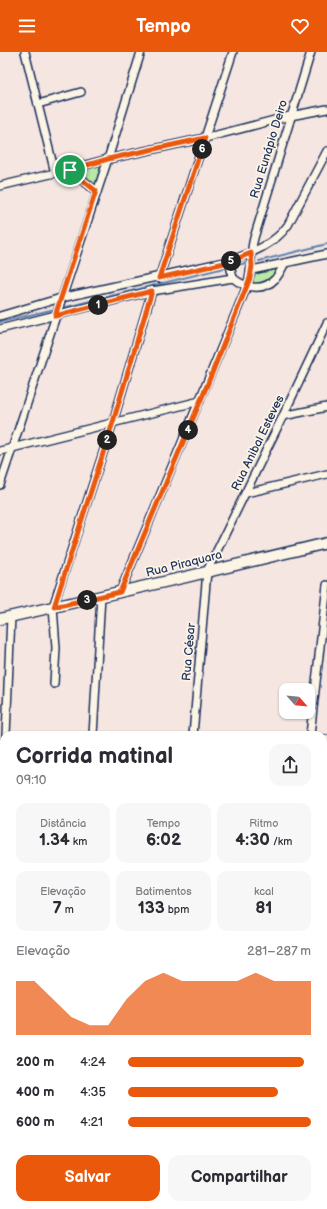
<!DOCTYPE html>
<html lang="pt">
<head>
<meta charset="utf-8">
<style>
	:root { --surface:#fff; --page:#f7f7f7; --text:#2b2b33; --muted:#7c7c81; --accent:#ea580c }
	body { margin:0; font-family:"Balsamiq Sans",sans-serif; background:var(--page); color:var(--text); height:100vh; display:flex; flex-direction:column; font-size:15px; white-space:nowrap }
	* { box-sizing:border-box; margin:0 }
	p { font-size:13px; color:var(--muted) }
	.icon { flex:none; width:22px; height:22px; fill:none; stroke:currentColor; stroke-width:2; stroke-linecap:round; stroke-linejoin:round }
	.map { position:relative; flex:1; overflow:hidden }
	.details { position:absolute; left:0px; top:679px; width:327px; height:478px; display:flex; flex-direction:column; background:var(--surface); border-radius:12px 12px 0 0; box-shadow:0 1px 3px #0004 }
	.details>* { flex:none }
	.needle { width:26px; rotate:117deg }
	.tools { position:absolute; left:279px; top:631px; display:grid; gap:8px }
	.tools a { display:grid; place-items:center; width:36px; height:36px; border-radius:8px; background:var(--surface); box-shadow:0 1px 3px #0004; font-size:20px }
	.pin { position:absolute; display:grid; place-items:center; width:34px; height:34px; color:#fff; margin:-17px; border:2px solid #fff; border-radius:50%; box-shadow:0 1px 4px #0007 }
	.km { position:absolute; width:20px; height:20px; margin:-10px; border-radius:50%; background:#222; color:#fff; font-size:11px; line-height:20px; text-align:center }
	.round { display:grid; place-items:center; flex:none; width:42px; height:42px; border-radius:12px; background:var(--page) }
	.headline { display:flex; align-items:center; justify-content:space-between; height:68px; padding:0 16px }
	h1 { font-size:22px; font-weight:600; line-height:30px }
	.metrics { display:grid; grid-template-columns:repeat(3,1fr); gap:6px; height:68px; padding:4px 16px }
	.metrics div { display:grid; align-content:center; border-radius:10px; background:var(--page); text-align:center }
	.metrics b { font-size:17px; font-weight:600 }
	.metrics small { font-size:11px; font-weight:400 }
	.metrics p { font-size:11px }
	.chart { height:112px; padding:8px 16px }
	.chart p { display:flex; justify-content:space-between }
	.chart svg { width:100%; height:72px; margin-top:4px; fill:var(--accent); opacity:.7 }
	.cta { display:flex; gap:8px; margin-top:auto; padding:8px 16px }
	.cta a { flex:1; height:46px; border-radius:12px; background:var(--accent); color:#fff; font-size:16px; font-weight:600; line-height:46px; text-align:center }
	.cta a+a { background:var(--page); color:var(--text) }
	ul { padding:0 16px; list-style:none; font-size:13px }
	li { display:grid; grid-template-columns:64px 48px 1fr; align-items:center; height:30px }
	li i { height:10px; border-radius:5px; background:var(--accent) }
	header { display:flex; justify-content:space-between; align-items:center; height:52px; padding:0 16px; background:var(--accent); color:#fff; font-size:18px; font-weight:600 }
	.map>svg:first-child { display:block }
	.green { fill:#b9e8a7; stroke:#6a8c82 }
	.lines { fill:none; stroke-linecap:round; stroke-linejoin:round }
	.stream { stroke:#5d85b0; stroke-width:2 }
	.street-casing { stroke:#1b2f5e; stroke-width:10 }
	.secondary-casing { stroke:#1b2f5e; stroke-width:13 }
	.primary-casing { stroke:#1b2f5e; stroke-width:14 }
	.street { stroke:#fcf5e5; stroke-width:7 }
	.secondary { stroke:#fcf5e5; stroke-width:10 }
	.primary { stroke:#fcf5e5; stroke-width:11 }
	.route-casing { stroke:#fff; stroke-width:8 }
	.route { stroke:#ea580c; stroke-width:5 }
	.labels { text-anchor:middle; dominant-baseline:central; stroke-width:3.5; stroke-linejoin:round; paint-order:stroke }
	.street-label { font-size:12px; fill:#1b2f5e; stroke:#fcf5e5 }
</style>
</head>
<body>
<header><svg class="icon" aria-label="menu" viewBox="0 0 24 24"><path d="M4 6h16M4 12h16M4 18h16"/></svg>Tempo<svg class="icon" aria-label="heart" viewBox="0 0 24 24"><path d="M12 20l-8-8c-3-5 5-10 8-4 3-6 11-1 8 4z"/></svg></header>
<div class="map">
<svg width="327" height="1157" viewBox="0 0 327 1157">
	<rect width="100%" height="100%" fill="#f5e6e1"/>
	<filter id="ink" filterUnits="userSpaceOnUse"><feTurbulence type="fractalNoise" baseFrequency=".025" numOctaves="2"/><feDisplacementMap in="SourceGraphic" scale="8" xChannelSelector="R" yChannelSelector="G"/><feConvolveMatrix kernelMatrix="1 2 1 2 8 2 1 2 1" color-interpolation-filters="sRGB"/></filter>
	<g filter="url(#ink)">
		<g class="green">
			<polygon points="101,112 95,133 82,119"/>
			<path d="M 278,215 C 273,230 265,233 250,232 L 256,222 Z"/>
			<polygon points="0,940 4,940 4,987 0,988"/>
		</g>
		<g class="lines">
			<g class="stream">
				<polyline points="259,209 327,192"/>
				<polyline points="233,214 246,211"/>
				<polyline points="62,256 228,215"/>
				<polyline points="0,270 55,257"/>
			</g>
			<g class="street-casing">
				<g id="street">
					<polyline points="25,0 55,121"/>
					<polyline points="38,52 81,40"/>
					<polyline points="70,118 96,139"/>
					<polyline points="0,134 55,121 108,107 205,86 290,64 327,57"/>
					<polyline points="229,209 233,226"/>
					<polyline points="252,218 327,202"/>
					<polyline points="159,226 233,0"/>
					<path d="M 233,226 C 245,236 263,240 275,227 C 279,223 282,216 285,211"/>
					<path d="M 0,264 L 61,246 L 229,209 C 251,201 274,193 288,173 L 327,99"/>
					<polyline points="0,277 152,239 233,226"/>
					<polyline points="283,364 327,355"/>
					<polyline points="0,399 200,349"/>
					<polyline points="0,433 108,107 141,0"/>
					<polyline points="246,441 327,422"/>
					<path d="M 120,540 L 247,234 C 253,217 249,204 254,186 L 311,0"/>
					<polyline points="54,632 56,596 53,555 113,370 152,239"/>
					<polyline points="6,683 11,564"/>
					<polyline points="93,683 101,544"/>
					<polyline points="193,683 207,519 283,364 327,271"/>
					<polyline points="310,683 327,533"/>
					<polyline points="323,687 327,687"/>
					<polyline points="0,795 4,714"/>
					<polyline points="0,936 4,936"/>
					<polyline points="0,1045 4,1063"/>
					<polyline points="323,1109 327,1113"/>
					<polyline points="25,1153 26,1157"/>
					<polyline points="176,1153 177,1157"/>
				</g>
			</g>
			<g class="secondary-casing">
				<g id="secondary">
					<polyline points="0,567 186,525 327,491"/>
					<polyline points="323,908 327,907"/>
					<polyline points="0,991 4,990"/>
				</g>
			</g>
			<g class="primary-casing">
				<g id="primary">
					<polyline points="323,1034 327,1030"/>
					<polyline points="323,1046 327,1041"/>
					<polyline points="211,1157 215,1153"/>
					<polyline points="225,1157 228,1153"/>
				</g>
			</g>
			<use href="#street" class="street"/>
			<use href="#secondary" class="secondary"/>
			<use href="#primary" class="primary"/>
		</g>
	</g>
	<g class="lines" filter="url(#ink)">
		<g class="route-casing">
			<polygon id="route" points="205,86 159,226 229,210 251,201 252,214 250,226 208,331 120,540 54,555 113,370 152,239 55,264 96,139 70,118 108,107"/>
		</g>
		<use href="#route" class="route"/>
	</g>
	<g class="labels">
		<g class="street-label">
			<text transform="translate(269 97) rotate(-73)">Rua Eunápio Deiro</text>
			<text transform="translate(258 391) rotate(-64)">Rua Anibal Esteves</text>
			<text transform="translate(184 512) rotate(-14)">Rua Piraquara</text>
			<text transform="translate(189 600) rotate(-85)">Rua César</text>
		</g>
	</g>
</svg>
<div class="tools">
<a><svg class="needle" viewBox="-14 -14 28 28"><path d="M0-13l5 13h-10z" fill="#e53935"/><path d="M0 13l5-13h-10z" fill="#7c7c81"/></svg></a>
</div>
<div class="pin" style="left:70px;top:118px;background:#1e9e55"><svg class="icon" aria-label="arrive" viewBox="0 0 24 24"><path d="M6 21V4h12l-3 4 3 4H6"/></svg></div>
<b class="km" style="left:98px;top:253px">1</b>
<b class="km" style="left:107px;top:388px">2</b>
<b class="km" style="left:87px;top:548px">3</b>
<b class="km" style="left:188px;top:378px">4</b>
<b class="km" style="left:231px;top:209px">5</b>
<b class="km" style="left:202px;top:97px">6</b>
<section class="details">
<div class="headline"><div><h1>Corrida matinal</h1><p>09:10</p></div><a class="round"><svg class="icon" aria-label="share" viewBox="0 0 24 24"><path d="M12 15V3M7 8l5-5 5 5M5 13v7h14v-7"/></svg></a></div>
<div class="metrics">
<div><p>Distância</p><b>1.34<small> km</small></b></div>
<div><p>Tempo</p><b>6:02</b></div>
<div><p>Ritmo</p><b>4:30<small> /km</small></b></div>
</div>
<div class="metrics">
<div><p>Elevação</p><b>7<small> m</small></b></div>
<div><p>Batimentos</p><b>133<small> bpm</small></b></div>
<div><p>kcal</p><b>81</b></div>
</div>
<div class="chart"><p><span>Elevação</span>281–287 m</p>
<svg viewBox="0 0 160 44" preserveAspectRatio="none"><path d="M0 44V11L10 11L20 22L30 33L40 38L50 38L60 22L70 11L80 6L90 11L100 11L110 11L120 11L130 6L140 11L150 11L160 11V44z"/></svg>
</div>
<ul>
<li><b>200 m</b>4:24<i style="width:96%"></i></li>
<li><b>400 m</b>4:35<i style="width:82%"></i></li>
<li><b>600 m</b>4:21<i style="width:100%"></i></li>
</ul>
<div class="cta"><a>Salvar</a><a>Compartilhar</a></div>
</section>
</div>
</body>
</html>
